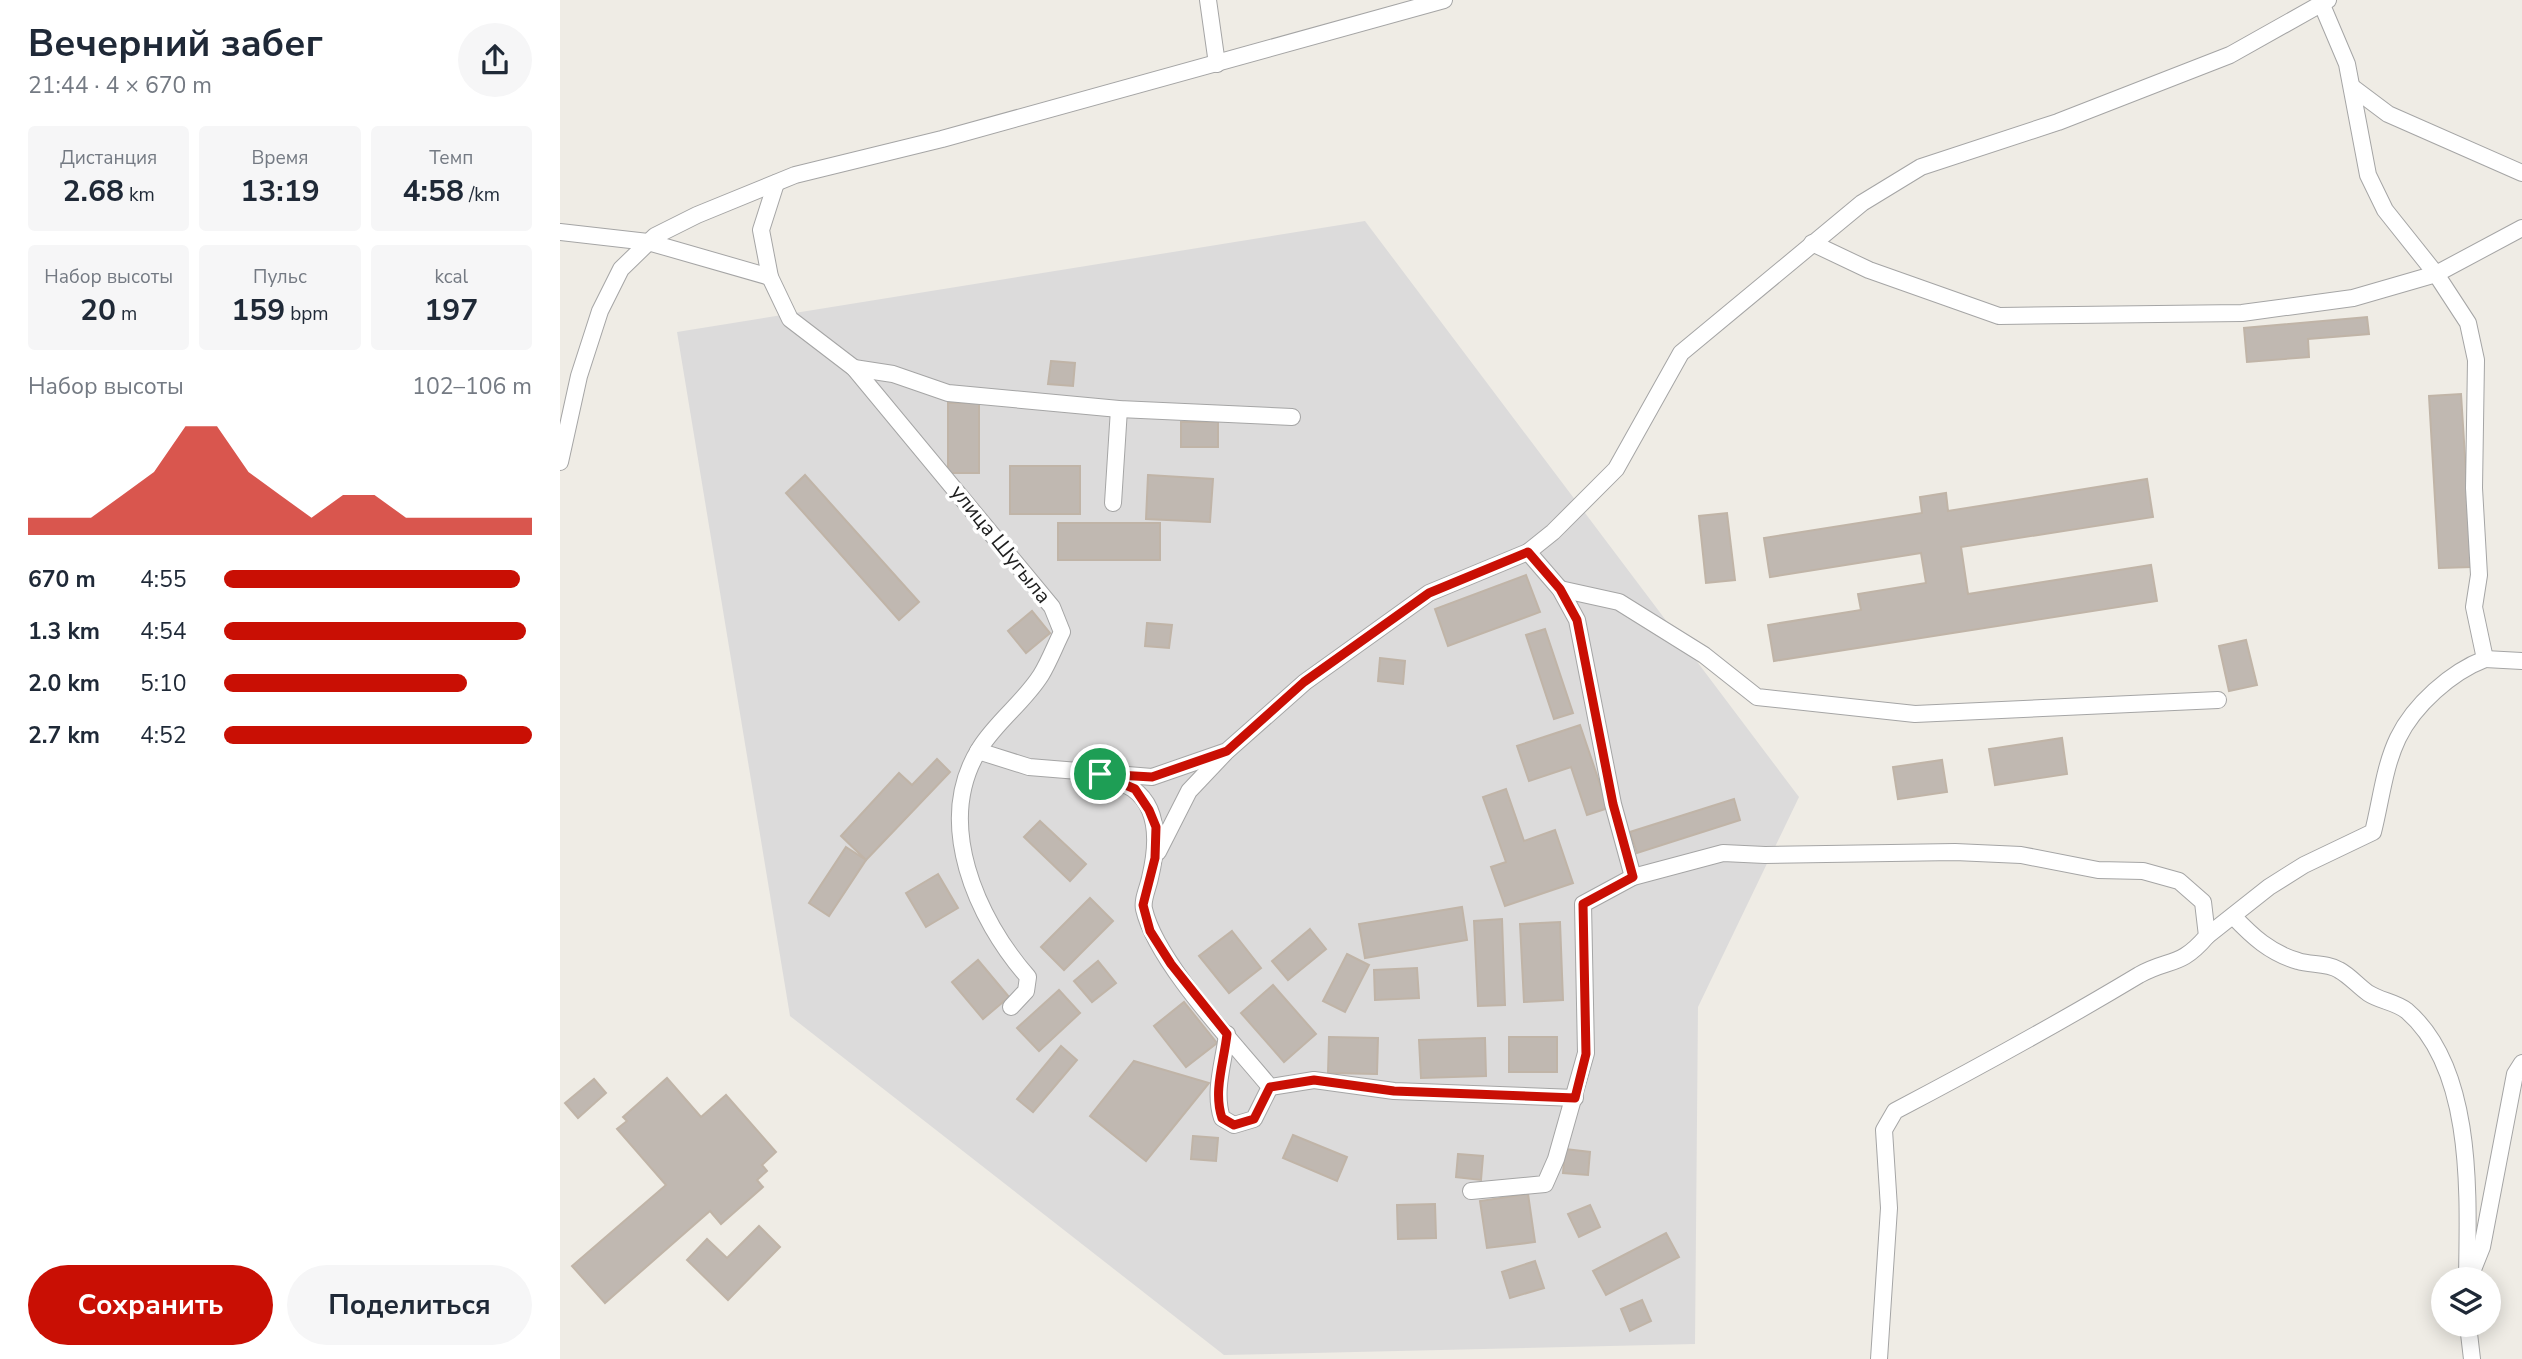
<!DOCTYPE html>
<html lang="ru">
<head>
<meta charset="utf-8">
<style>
	:root { --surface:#fff; --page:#f6f6f7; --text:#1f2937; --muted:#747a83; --accent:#c90f04 }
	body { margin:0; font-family:"Nunito Sans",sans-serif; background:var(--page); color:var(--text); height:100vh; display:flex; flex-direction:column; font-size:26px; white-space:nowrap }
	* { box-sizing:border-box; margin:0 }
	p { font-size:23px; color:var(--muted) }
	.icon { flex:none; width:38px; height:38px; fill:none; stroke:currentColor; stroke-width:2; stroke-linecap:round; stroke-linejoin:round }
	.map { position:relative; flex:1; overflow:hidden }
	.sheet { display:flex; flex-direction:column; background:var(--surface); width:560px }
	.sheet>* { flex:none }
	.controls { position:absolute; left:1871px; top:1267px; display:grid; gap:14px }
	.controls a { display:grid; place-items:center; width:70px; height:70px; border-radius:50%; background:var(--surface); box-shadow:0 4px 18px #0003; font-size:35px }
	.pin { position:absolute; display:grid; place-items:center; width:60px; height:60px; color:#fff; margin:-30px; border:4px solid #fff; border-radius:50%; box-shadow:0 2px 7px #0007 }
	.round { display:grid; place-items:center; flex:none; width:74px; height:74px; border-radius:37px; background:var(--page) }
	.summary { display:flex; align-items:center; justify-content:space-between; height:119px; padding:0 28px }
	h1 { font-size:38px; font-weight:700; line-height:52px }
	.figures { display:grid; grid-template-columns:repeat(3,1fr); gap:10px; height:119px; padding:7px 28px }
	.figures div { display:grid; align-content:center; border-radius:7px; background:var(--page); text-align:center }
	.figures b { font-size:30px; font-weight:700 }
	.figures small { font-size:19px; font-weight:400 }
	.figures p { font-size:19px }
	.chart { height:196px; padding:14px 28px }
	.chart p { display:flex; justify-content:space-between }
	.chart svg { width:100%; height:126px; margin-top:7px; fill:var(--accent); opacity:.7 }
	.primary-button { display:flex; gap:14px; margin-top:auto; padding:14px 28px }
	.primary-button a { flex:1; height:80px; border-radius:42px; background:var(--accent); color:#fff; font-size:28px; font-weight:700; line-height:80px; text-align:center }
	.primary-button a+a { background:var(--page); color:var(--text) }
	ul { padding:0 28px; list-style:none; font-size:23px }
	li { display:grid; grid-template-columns:112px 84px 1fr; align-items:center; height:52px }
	li i { height:18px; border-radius:9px; background:var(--accent) }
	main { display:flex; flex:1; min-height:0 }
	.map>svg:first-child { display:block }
	.residential { fill:#dcdbdb }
	.building { fill:#c0b8b1; stroke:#c0b4a7; stroke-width:2 }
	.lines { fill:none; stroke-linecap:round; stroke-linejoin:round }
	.street-casing { stroke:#a5a5a5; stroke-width:18 }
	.street { stroke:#fff; stroke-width:16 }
	.route-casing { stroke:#fff; stroke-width:14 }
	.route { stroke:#c90f04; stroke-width:9 }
	.labels { text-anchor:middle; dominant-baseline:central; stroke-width:7; stroke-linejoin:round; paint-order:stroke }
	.street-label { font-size:21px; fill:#1e1e1e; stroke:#fff }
</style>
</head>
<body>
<main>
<section class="sheet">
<div class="summary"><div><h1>Вечерний забег</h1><p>21:44 · 4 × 670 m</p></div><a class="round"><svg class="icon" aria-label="share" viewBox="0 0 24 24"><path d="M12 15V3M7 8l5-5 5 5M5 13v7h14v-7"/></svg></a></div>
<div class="figures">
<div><p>Дистанция</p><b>2.68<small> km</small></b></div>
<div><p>Время</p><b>13:19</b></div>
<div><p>Темп</p><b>4:58<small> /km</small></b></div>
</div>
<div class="figures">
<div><p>Набор высоты</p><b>20<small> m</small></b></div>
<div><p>Пульс</p><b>159<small> bpm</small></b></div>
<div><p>kcal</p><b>197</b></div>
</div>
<div class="chart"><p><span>Набор высоты</span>102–106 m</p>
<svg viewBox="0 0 160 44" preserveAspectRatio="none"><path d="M0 44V38L10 38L20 38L30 30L40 22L50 6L60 6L70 22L80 30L90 38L100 30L110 30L120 38L130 38L140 38L150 38L160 38V44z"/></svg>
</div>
<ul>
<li><b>670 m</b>4:55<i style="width:96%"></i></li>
<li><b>1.3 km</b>4:54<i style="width:98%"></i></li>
<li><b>2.0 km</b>5:10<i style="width:79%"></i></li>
<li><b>2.7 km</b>4:52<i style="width:100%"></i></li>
</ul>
<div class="primary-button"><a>Сохранить</a><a>Поделиться</a></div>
</section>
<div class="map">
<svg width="1962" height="1359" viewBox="0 0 1962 1359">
	<rect width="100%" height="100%" fill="#efece5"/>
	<polygon class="residential" points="805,221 1239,797 1138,1007 1135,1344 664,1355 230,1016 117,332"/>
	<g class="building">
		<polygon points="1807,317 1809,334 1748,339 1749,357 1687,362 1684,328"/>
		<polygon points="491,361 515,363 513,386 488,384"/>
		<polygon points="1901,394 1912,567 1879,568 1869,396"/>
		<rect x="388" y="403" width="31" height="70"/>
		<rect x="621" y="422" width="37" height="25"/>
		<rect x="450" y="466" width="70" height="48"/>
		<polygon points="245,475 359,602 339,620 226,493"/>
		<polygon points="588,475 653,479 650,522 586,519"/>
		<polygon points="1587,479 1593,517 1401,547 1408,594 1591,565 1597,601 1214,661 1208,625 1301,610 1298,594 1366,583 1361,553 1210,577 1204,538 1362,513 1360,497 1386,493 1388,511"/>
		<polygon points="1167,513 1175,580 1146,583 1139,516"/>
		<rect x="498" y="523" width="102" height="37"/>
		<polygon points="966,575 980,612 888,646 875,609"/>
		<polygon points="472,611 490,633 466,653 448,631"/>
		<polygon points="587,623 612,625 609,648 585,646"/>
		<polygon points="985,629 1013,713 994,719 966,635"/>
		<polygon points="1686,640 1697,685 1669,691 1659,646"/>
		<polygon points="820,658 845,661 843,684 818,681"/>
		<polygon points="1020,725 1048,808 1027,815 1011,767 969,781 957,746"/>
		<polygon points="1502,738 1507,774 1435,785 1429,749"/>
		<polygon points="377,759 390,772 306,860 281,836 339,773 352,785"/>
		<polygon points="1382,760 1387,792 1338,799 1333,767"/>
		<polygon points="946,789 964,841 995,830 1013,883 945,906 931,867 946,862 923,797"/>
		<polygon points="1174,799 1180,820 1077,853 1070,832"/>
		<polygon points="480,821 526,864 510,881 464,837"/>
		<polygon points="286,847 306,860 269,916 249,903"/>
		<polygon points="378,874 398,908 366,927 346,893"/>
		<polygon points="530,898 553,921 504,970 481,947"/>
		<polygon points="902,907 907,940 805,958 799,924"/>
		<polygon points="942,919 945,1005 918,1006 914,921"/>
		<polygon points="1000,922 1003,1000 964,1002 960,924"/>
		<polygon points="750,929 766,949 728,980 712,961"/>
		<polygon points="672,931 701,968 669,993 639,956"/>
		<polygon points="787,954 809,965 785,1012 763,1001"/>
		<polygon points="418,960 449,997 423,1019 392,982"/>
		<polygon points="538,961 556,983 532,1002 514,981"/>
		<polygon points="857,968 859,998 815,1000 814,970"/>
		<polygon points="713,985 756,1034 724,1062 681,1013"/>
		<polygon points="499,990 520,1013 479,1051 457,1028"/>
		<polygon points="624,1002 657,1043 626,1067 594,1026"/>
		<polygon points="769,1037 818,1038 817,1074 768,1073"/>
		<rect x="949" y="1037" width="48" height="35"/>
		<polygon points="925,1038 926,1076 861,1078 859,1040"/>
		<polygon points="501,1046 517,1060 473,1112 457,1099"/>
		<polygon points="574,1061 649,1083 586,1161 530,1116"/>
		<polygon points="107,1078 141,1117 166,1095 216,1152 202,1165 207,1171 197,1180 203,1187 161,1224 150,1211 45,1303 12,1266 106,1185 57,1129 67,1121 63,1117"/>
		<polygon points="34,1079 46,1093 18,1118 5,1103"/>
		<polygon points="733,1135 787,1157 777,1181 723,1158"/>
		<polygon points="633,1136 658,1138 656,1161 631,1159"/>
		<polygon points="1005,1149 1030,1152 1028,1175 1003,1173"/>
		<polygon points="898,1154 923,1156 921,1180 896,1177"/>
		<polygon points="968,1194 975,1242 927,1248 920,1201"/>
		<polygon points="875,1204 876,1238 838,1239 837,1205"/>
		<polygon points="1030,1205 1040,1227 1019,1237 1008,1214"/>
		<polygon points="199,1226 220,1247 168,1300 127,1260 147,1239 167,1258"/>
		<polygon points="1106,1233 1119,1257 1046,1295 1033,1271"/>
		<polygon points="975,1261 984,1288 950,1298 942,1272"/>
		<polygon points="1082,1300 1091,1321 1070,1331 1061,1309"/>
	</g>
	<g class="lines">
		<g class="street-casing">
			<g id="street">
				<polyline points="648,0 657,64"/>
				<polyline points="1792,87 1828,114 1962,173"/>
				<path d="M 216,183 L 201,230 L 210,277 L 230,319 L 294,368 L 492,607 L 502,632 C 495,646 489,662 481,675 C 464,702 437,721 420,748 C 373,822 417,919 468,977 L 466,991 L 451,1007"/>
				<polyline points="0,232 88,242 210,277"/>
				<polyline points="1252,243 1309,270 1439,316 1682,313 1793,298 1876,274 1962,228"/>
				<polyline points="294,368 333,374 388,393 559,409 732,417"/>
				<polyline points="0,462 19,376 40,311 61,269 95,236 137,215 235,175 382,139 884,0"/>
				<polyline points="553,503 559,409"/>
				<polyline points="968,552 1000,589 1017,620 1053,804 1073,877"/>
				<polyline points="1000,589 1059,602 1144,655 1197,697 1355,714 1658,700"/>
				<polyline points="1925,659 1962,661"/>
				<polyline points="418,751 469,767 592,777 667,751 745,682 869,593 968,552 993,532 1056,469 1121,353 1302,203 1361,167 1498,122 1670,55 1768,0"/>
				<path d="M 549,778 C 556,781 566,784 573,789 C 601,809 597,849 590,878 C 588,888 582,900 584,909 C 596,962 674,1043 710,1087 L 754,1080 L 834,1091 L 1015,1098"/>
				<polyline points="598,852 629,791 665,753"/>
				<path d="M 1673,916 C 1692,936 1710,953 1738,961 C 1750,965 1768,963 1779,970 C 1790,976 1798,986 1808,993 C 1820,1001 1836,1002 1847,1011 C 1915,1070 1908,1198 1907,1279"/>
				<path d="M 1647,936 L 1709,887 L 1744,865 L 1813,832 C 1821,801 1824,767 1838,738 C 1854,705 1891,672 1925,659 L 1914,607 L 1919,575 L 1914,488 L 1916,360 L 1908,323 L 1876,274 L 1825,210 L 1808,175 L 1787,64 L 1762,5"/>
				<path d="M 667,1034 C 664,1062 653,1091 662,1118 L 674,1125 L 694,1119 L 710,1087"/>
				<path d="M 911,1191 L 985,1184 L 996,1159 L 1026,1053 L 1023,904 L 1073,877 L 1163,853 L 1205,855 L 1395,852 L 1461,855 L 1538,870 L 1583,871 L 1619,881 L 1643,902 L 1647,936 C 1620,968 1609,958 1579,975 C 1499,1023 1417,1068 1335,1111 L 1324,1130 L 1329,1208 L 1319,1359"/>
				<polyline points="1910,1277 1922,1247 1955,1074 1962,1063"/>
				<polyline points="1908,1325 1912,1359"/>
			</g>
		</g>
		<use href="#street" class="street"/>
	</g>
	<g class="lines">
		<g class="route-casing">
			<path id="route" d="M 968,552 L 1000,589 L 1017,620 L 1053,804 L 1073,877 L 1023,904 L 1026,1054 L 1015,1098 L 834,1091 L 754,1080 L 710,1087 L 694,1119 L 674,1125 L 662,1118 C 653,1091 664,1062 667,1034 L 611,964 L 590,931 L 583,905 L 595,858 L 596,827 L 589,810 L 575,789 L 540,774 L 592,777 L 667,751 L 744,682 L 869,593 Z"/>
		</g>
		<use href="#route" class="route"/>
	</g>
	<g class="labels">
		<g class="street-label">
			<text transform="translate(441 544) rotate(51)">улица Шугыла</text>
		</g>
	</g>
</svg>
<div class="controls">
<a><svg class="icon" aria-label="layers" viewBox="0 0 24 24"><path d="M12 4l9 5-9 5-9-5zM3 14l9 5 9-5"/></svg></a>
</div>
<div class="pin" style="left:540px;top:774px;background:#1e9e55"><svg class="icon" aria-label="arrive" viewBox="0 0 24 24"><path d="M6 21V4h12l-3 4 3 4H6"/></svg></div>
</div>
</main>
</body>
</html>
